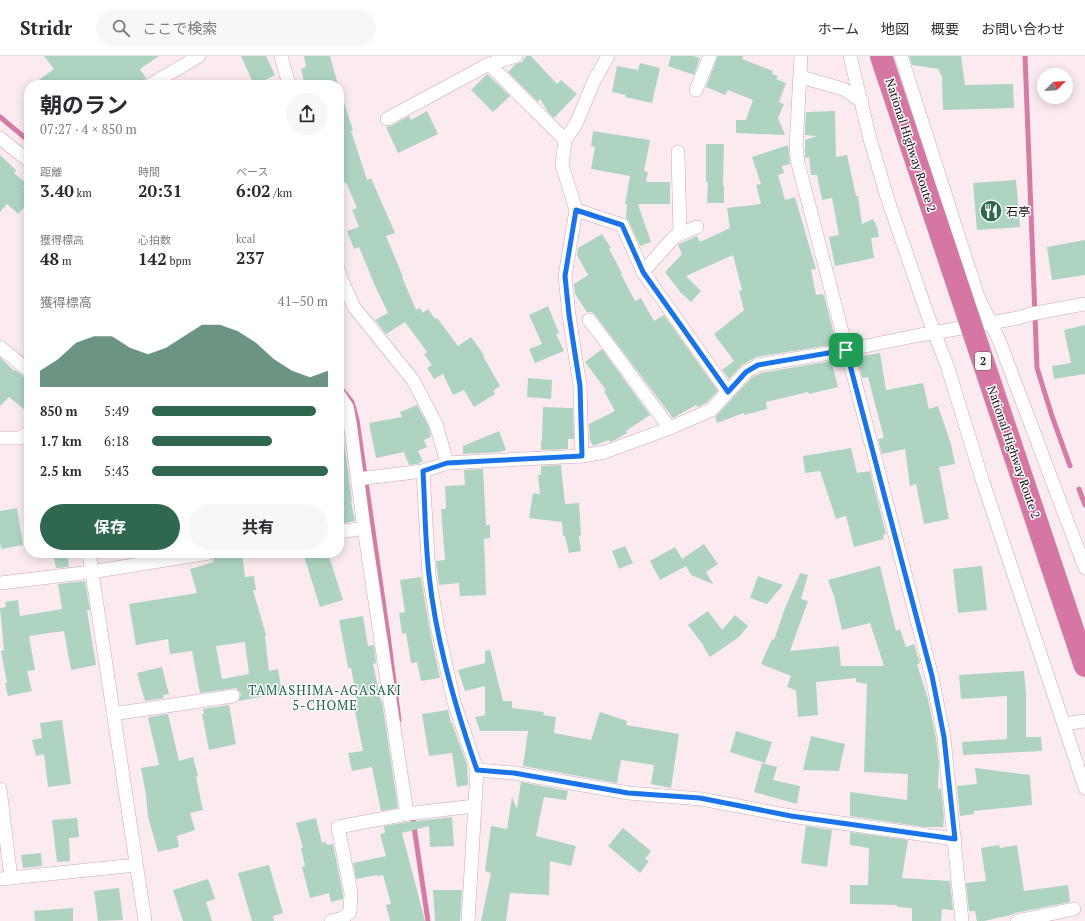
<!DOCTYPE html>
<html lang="ja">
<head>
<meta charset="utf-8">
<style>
	:root { --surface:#fff; --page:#f7f7f7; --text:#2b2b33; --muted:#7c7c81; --line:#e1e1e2; --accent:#2f674f }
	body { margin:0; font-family:"PT Serif","Noto Sans JP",serif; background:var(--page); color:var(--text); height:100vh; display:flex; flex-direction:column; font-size:15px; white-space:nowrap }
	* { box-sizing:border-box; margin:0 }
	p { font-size:13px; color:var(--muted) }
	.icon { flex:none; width:22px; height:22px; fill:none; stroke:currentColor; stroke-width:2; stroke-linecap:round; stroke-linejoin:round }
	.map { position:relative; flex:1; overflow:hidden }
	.sheet { position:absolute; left:24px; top:24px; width:320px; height:478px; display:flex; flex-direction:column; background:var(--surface); border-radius:16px; box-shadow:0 2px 10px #0003 }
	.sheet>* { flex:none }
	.needle { width:26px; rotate:66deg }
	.buttons { position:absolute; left:1037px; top:12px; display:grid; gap:8px }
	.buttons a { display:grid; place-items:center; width:36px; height:36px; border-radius:50%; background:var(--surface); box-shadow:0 2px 10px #0003; font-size:20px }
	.pin { position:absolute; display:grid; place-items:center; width:34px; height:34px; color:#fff; margin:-17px; border-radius:8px; box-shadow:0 2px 6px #0006 }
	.round { display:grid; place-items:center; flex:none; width:42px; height:42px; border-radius:21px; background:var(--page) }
	.summary { display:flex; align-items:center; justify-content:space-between; height:68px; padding:0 16px }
	h1 { font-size:22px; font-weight:700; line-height:30px }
	.figures { display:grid; grid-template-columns:repeat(3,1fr); gap:6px; height:68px; padding:4px 16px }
	.figures div { display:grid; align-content:center }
	.figures b { font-size:17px; font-weight:700 }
	.figures small { font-size:11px; font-weight:400 }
	.figures p { font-size:11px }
	.chart { height:112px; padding:8px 16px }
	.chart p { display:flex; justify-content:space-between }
	.chart svg { width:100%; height:72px; margin-top:4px; fill:var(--accent); opacity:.7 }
	.cta { display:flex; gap:8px; margin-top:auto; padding:8px 16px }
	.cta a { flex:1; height:46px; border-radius:24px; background:var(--accent); color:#fff; font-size:16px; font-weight:700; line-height:46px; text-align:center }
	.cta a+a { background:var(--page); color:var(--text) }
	ul { padding:0 16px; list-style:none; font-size:13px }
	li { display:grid; grid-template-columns:64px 48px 1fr; align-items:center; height:30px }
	li i { height:10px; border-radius:5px; background:var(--accent) }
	header { display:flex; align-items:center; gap:24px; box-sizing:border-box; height:56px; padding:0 20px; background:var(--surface); border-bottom:1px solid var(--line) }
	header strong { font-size:19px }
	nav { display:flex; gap:22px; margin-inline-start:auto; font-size:14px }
	.search { width:280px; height:36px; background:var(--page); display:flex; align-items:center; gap:10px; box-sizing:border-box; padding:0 14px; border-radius:22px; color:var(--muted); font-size:15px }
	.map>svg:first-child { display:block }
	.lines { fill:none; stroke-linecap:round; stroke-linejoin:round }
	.stream { stroke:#d47ca4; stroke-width:5 }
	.building { fill:#aed4c1; fill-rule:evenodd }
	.street-casing { stroke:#cda7b6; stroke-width:14 }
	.street { stroke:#fff; stroke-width:13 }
	.highway-bridge-casing { stroke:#d1cfd0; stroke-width:23; stroke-linecap:butt }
	.highway-bridge { stroke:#d676a2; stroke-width:22 }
	.route-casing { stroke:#fff; stroke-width:8 }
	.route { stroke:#1a73e8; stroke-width:5 }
	.labels { text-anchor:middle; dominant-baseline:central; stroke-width:3; stroke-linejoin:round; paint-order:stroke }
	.shield { fill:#fdfdfd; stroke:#5e5659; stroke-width:1 }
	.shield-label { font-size:11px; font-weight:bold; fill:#1a0e13 }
	.street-label { font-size:12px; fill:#1a0e13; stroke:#fdfdfd }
	.poi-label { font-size:12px; fill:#1a0e13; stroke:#fdfdfd; text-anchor:start }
	.neighbourhood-label { font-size:13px; letter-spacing:1px; fill:#1f6247; stroke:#fdfdfd }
</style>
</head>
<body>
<header>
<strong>Stridr</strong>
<div class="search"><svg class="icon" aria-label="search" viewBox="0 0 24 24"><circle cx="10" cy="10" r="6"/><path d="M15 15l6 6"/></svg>ここで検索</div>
<nav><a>ホーム</a><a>地図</a><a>概要</a><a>お問い合わせ</a></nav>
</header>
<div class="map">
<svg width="1085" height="865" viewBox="0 0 1085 865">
	<rect width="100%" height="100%" fill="#fbebf1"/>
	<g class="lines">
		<g class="stream">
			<polyline points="1025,0 1037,312 1052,360 1070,410"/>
			<polyline points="0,61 29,85"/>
			<polyline points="339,330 352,346 357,364 388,579 399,664"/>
			<polyline points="1079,433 1085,449"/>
			<polyline points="412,757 428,865"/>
		</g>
	</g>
	<g class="building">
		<polygon points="44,0 159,0 140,13 146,22 139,29 32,29 54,13"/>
		<polygon points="241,0 266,0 275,19 254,29"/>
		<polygon points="304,0 330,0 338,29 305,29 301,13 306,11"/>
		<polygon points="526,0 531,0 557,28 561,24 577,38 554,62 548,56 540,43 538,46 508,16 516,8 522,6"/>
		<polygon points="671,0 693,0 700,2 694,19 668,10"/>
		<polygon points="718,0 743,0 742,3 773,15 772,18 778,20 776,23 786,27 779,46 784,48 778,62 785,79 736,77 736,64 746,64 753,44 728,34 725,39 706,31"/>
		<polygon points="909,0 961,0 965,29 1013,28 1014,52 943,54 942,19 940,19 939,13 912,9"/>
		<polygon points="640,7 660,12 652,47 625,41 626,39 612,36 617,10 638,14"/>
		<polygon points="487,18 510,40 493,56 471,34"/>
		<polygon points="339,38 341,38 353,74 351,75 367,124 371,122 395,177 386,180 403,221 402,221 416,254 420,252 423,257 428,253 435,263 437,262 458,290 471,281 484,299 483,300 500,330 493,335 495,338 474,351 464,334 453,339 443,318 434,323 427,312 432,309 424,298 427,296 405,266 386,278 375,264 388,257 376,232 359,191 354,193 347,175 359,171 352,154 357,152 346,126 339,128"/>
		<polygon points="427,55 438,78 398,97 386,71 391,70 409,60 411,64"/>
		<polygon points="835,55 836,101 847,99 856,140 858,140 862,168 873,163 877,171 879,181 871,182 874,202 835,210 829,181 839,179 832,142 822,144 817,119 811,119 809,101 805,102 805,84 817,80 805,79 805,71 806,56"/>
		<polygon points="593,75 650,84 644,115 648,116 646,126 670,126 670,148 638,148 651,186 640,190 629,166 626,162 627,148 625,148 630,120 591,113 595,91 591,90"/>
		<polygon points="706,88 724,88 723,130 724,130 724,147 707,147 708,126 706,126"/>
		<polygon points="788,89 790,108 782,110 784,117 778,119 785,144 795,141 816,213 811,214 816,239 822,238 823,239 824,239 836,286 830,289 756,301 742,309 729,323 722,314 734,305 714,278 744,254 739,235 742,234 733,199 686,220 701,235 691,246 681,237 665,216 682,198 678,189 679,188 697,180 700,186 730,172 727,152 761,148 756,129 761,128 752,101"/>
		<polygon points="0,99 16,114 14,117 26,127 23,130 29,135 29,146 18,158 7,148 0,156"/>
		<polygon points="1016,124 1020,171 977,174 973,127"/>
		<polygon points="602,178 611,192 609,193 622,217 621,218 635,245 641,242 654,265 664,259 718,335 706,347 698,351 696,349 673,362 595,259 592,256 587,256 575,238 574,228 588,219 577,199 578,192"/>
		<polygon points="1085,184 1085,219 1052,224 1047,191"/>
		<polygon points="548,250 559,277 556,278 564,295 535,307 529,293 542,288 529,259"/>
		<polygon points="1085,269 1085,318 1054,323 1052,310 1071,307 1064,274"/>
		<polygon points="602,293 650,359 626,375 627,377 615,384 610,386 609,384 593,390 590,384 589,368 615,355 604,335 606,334 585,306"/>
		<polygon points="880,297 886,334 923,327 929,353 938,350 951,388 955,408 939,411 949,463 924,468 916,428 910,430 905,393 882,398 878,383 884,382 868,321 862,322 857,301"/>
		<polygon points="0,301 14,315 15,314 24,321 29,323 29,357 9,341 0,350"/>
		<polygon points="831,305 838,331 809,338 808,336 766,346 767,353 744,359 744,357 717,367 715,361 751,322 761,317"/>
		<polygon points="528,322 552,324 551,343 527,341"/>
		<polygon points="417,349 429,371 431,381 424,384 427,391 418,395 423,405 418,408 409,409 404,396 376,402 369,367 402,361 400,356"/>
		<polygon points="543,351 573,352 574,383 568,383 568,393 541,394 541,385 542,385"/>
		<polygon points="499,375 506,394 500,396 463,398 463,390"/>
		<polygon points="343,378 352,445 351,446 355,465 339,468 339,379"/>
		<polygon points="851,392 857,417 870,415 886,478 883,479 884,483 854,491 846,460 836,463 820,415 805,417 803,400"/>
		<polygon points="561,409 565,448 579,447 581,479 579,480 581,495 569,497 565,480 563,480 562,466 529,462 533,437 540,438 538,419 541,419 541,410"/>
		<polygon points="483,413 486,469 490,469 490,482 484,483 486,539 460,540 459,527 439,529 436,505 445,504 441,453 446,453 445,430 465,429 464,414"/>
		<polygon points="17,452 23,489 1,493 0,486 0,455"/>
		<polygon points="704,488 718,508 706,516 713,528 691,519 686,510 660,524 650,505 675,491 682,503"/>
		<polygon points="625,490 633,507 619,513 612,495"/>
		<polygon points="53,497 67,497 69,511 56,512"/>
		<path d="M 236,497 L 242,497 L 245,521 L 254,520 L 256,534 L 253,534 L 266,579 L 265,580 L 269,615 L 278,613 L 282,637 L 239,645 L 241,638 L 239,635 L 236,632 L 200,637 L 192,595 L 170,598 L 168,583 L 136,589 L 129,548 L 197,537 L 190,513 L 214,506 L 213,504 L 216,500 ZM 245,586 L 249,618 L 222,623 L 216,590 Z"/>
		<polygon points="303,497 328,497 343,544 320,551"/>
		<polygon points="880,510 896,575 900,573 906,591 914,588 920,607 917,608 928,643 936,682 939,709 938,733 941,732 944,762 943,771 924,771 850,760 850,736 907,744 908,718 864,716 867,628 856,626 856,622 816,626 818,659 798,661 796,634 787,631 791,620 761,608 772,583 774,584 784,555 800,517 808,519 801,543 808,545 790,595 839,590 841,610 884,610 870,567 842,574 834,540 828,524"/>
		<polygon points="982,510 987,554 958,557 953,513"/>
		<polygon points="758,520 783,529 767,548 750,542"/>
		<polygon points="421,521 430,575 440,622 421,625 417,606 411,607 406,577 402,578 399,557 405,556 400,524"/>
		<polygon points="85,525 90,554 87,554 96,609 71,614 64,575 29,580 35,614 27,615 32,635 8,640 5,627 7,627 1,595 4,594 0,552 6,551 5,546 18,544 20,560 62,553 58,528"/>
		<polygon points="708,555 722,574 735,559 748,570 739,581 710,601 703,590 704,590 688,569"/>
		<polygon points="363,560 368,590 374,589 376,607 373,608 381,645 382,645 398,752 381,755 372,711 352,715 348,697 363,695 354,650 358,649 351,612 348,612 345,595 339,564"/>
		<polygon points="490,594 503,645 512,645 512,652 544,656 543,659 556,661 554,677 591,684 600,656 627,665 626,669 679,678 671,732 651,728 654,709 621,704 617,727 523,710 528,675 480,675 475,661 485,659 485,630 465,635 458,614 485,607 485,595"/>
		<polygon points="162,611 169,638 163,639 164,642 145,645 137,617"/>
		<polygon points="1024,615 1026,637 1026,681 1041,681 1042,695 963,699 962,686 1007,683 1007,640 961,643 959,619"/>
		<polygon points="229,649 236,688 209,694 202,658 204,658 203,653"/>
		<polygon points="448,654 451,667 452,667 467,709 468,729 457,731 452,697 429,700 422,658"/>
		<polygon points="168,658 179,705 193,701 198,720 196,721 203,754 190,757 195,774 177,780 179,791 158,796 148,761 146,739 141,712 159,709 148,662 149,662 149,661"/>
		<polygon points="62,664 71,728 48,731 44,698 36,700 32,684 42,682 40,667"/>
		<polygon points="736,675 772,686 765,707 730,696"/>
		<polygon points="811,680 845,688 839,715 803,714"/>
		<polygon points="762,707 777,711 773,724 800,730 797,748 754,736"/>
		<polygon points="975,712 1030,719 1032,749 974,755 974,758 960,760 957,730 977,728"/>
		<polygon points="521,726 568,735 566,744 544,741 536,780 576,790 571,810 550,805 549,839 510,837 506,865 481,865 491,817 485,815 491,770 507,773 512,741 517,753"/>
		<polygon points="452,761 454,790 430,791 429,770 402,777 425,865 390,865 386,849 391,848 383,819 377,820 377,819 356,823 353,807 386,800 380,778 385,777 384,770 408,766"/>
		<polygon points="77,762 79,781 69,782 70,805 57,806 52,764"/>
		<polygon points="316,762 322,787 326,786 327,789 333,788 343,838 343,843 331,846 329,837 310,842 302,811 305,810 301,792 303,792 296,767"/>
		<polygon points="806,770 832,774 827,811 801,807"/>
		<polygon points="623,772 651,795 645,803 649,805 640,817 608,790"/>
		<polygon points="850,776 908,784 902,822 950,825 953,854 942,853 941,865 912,865 912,852 897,851 897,849 850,848 850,829 868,829 869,792 850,789"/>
		<polygon points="999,789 1000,792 1017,789 1024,835 1068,829 1070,846 1015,857 1011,859 984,865 977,865 975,855 969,855 966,827 986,825 981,792"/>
		<polygon points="41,797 42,810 23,812 21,799"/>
		<polygon points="269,809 283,857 273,860 274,865 252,865 238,817"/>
		<polygon points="208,823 215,843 206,846 212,865 183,865 173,834"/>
		<polygon points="119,832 123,864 98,865 94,835"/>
		<polygon points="433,834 462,834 460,865 435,865"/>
		<polygon points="73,852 73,865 35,865 34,855"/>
	</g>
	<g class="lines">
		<g class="street-casing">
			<g id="street">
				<polyline points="281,0 289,29"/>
				<polyline points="516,0 489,8 565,84"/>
				<polyline points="801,0 796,91 798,107 932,621 944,681 962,865"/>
				<polyline points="850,0 870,83 887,141 929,263 947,309 982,423 1085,732"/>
				<polyline points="901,0 978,241 999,284 1085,512"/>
				<polyline points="801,21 843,33 862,45"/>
				<polyline points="150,29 199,0"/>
				<polyline points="696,34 710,0"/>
				<polyline points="387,63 489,8"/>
				<polyline points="0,82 29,105"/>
				<polyline points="678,96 680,178"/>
				<polyline points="576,154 622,169 643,216"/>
				<polyline points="697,171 674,181 643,216 728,336"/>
				<polyline points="339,215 341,223 354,251 413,324 436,368 447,407"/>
				<path d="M 589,264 C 617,299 642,336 670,372"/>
				<polyline points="0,291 29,315"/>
				<polyline points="339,339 347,351 350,367 364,472 339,476"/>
				<polyline points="0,382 20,382 29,376"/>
				<polyline points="582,400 580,330 569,259 565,220 576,154 562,109 565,84 576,68 594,25 608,0"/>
				<polyline points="423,415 429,519 438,574 454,646 477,714 468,865"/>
				<polyline points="358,423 423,415 447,407 582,400 605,396 670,372 711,354 746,316 758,309 846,294 920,279 991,267 1018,262 1031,258 1085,248"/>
				<polyline points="364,472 407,758"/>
				<polyline points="89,497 145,865"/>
				<polyline points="0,527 91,516 209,497"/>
				<polyline points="113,658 233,640"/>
				<polyline points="1064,668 1085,665"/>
				<polyline points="477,714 514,717 628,737 701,743 791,760 955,783"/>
				<polyline points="0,733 11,822"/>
				<polyline points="0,823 136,809"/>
				<polyline points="331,865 343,862 350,856 351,837 338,771 407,758 474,750"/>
				<polyline points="1017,865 1074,853"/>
			</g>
		</g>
		<use href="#street" class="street"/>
		<g class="highway-bridge-casing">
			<polyline id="highway-bridge" points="881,0 1085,610"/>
		</g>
		<use href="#highway-bridge" class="highway-bridge"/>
	</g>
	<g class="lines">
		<g class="route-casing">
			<path id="route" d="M 576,154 L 622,169 L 643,216 L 728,336 L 746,316 L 758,309 L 846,294 L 932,620 L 944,681 L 955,783 L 791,760 L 700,742 L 628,737 L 514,717 L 477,714 C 455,651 436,585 429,519 C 425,484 425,449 423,415 L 447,407 L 582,400 L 580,330 L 569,259 L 565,220 Z"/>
		</g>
		<use href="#route" class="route"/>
	</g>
	<defs>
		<g id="restaurant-disc" transform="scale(1.15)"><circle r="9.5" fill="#2f674f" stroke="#fdfdfd"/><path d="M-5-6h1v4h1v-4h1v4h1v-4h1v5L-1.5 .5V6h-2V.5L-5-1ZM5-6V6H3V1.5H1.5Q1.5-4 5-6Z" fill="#fff"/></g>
	</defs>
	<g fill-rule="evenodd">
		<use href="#restaurant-disc" x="991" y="155"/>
	</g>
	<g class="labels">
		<rect class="shield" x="975" y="296" width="16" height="18" rx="3"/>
		<g class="shield-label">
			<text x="983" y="305">2</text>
		</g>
		<g class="street-label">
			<text transform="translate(911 89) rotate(72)">National Highway Route 2</text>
			<text transform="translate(1014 396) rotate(71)">National Highway Route 2</text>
		</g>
		<g class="poi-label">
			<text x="1006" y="155">石亭</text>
		</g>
		<g class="neighbourhood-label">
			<text x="325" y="634">TAMASHIMA-AGASAKI<tspan x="325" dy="15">5-CHOME</tspan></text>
		</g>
	</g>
</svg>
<div class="buttons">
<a><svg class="needle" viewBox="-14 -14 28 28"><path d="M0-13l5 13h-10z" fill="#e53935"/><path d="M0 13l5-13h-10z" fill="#7c7c81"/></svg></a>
</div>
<div class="pin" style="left:846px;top:294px;background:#1e9e55"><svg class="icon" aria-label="arrive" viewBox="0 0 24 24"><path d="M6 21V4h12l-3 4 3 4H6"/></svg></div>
<section class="sheet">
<div class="summary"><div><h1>朝のラン</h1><p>07:27 · 4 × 850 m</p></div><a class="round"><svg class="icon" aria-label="share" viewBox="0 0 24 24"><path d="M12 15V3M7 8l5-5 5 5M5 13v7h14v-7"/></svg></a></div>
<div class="figures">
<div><p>距離</p><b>3.40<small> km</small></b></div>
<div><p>時間</p><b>20:31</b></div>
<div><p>ペース</p><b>6:02<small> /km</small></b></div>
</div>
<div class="figures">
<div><p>獲得標高</p><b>48<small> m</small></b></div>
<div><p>心拍数</p><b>142<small> bpm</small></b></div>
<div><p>kcal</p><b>237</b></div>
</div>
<div class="chart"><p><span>獲得標高</span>41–50 m</p>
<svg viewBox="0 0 160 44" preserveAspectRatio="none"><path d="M0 44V34L10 27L20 17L30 13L40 13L50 20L60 24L70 20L80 13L90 6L100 6L110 10L120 17L130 27L140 34L150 38L160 34V44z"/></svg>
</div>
<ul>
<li><b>850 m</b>5:49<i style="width:93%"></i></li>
<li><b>1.7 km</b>6:18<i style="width:68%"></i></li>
<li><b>2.5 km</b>5:43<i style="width:100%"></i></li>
</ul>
<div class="cta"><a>保存</a><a>共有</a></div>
</section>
</div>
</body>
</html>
